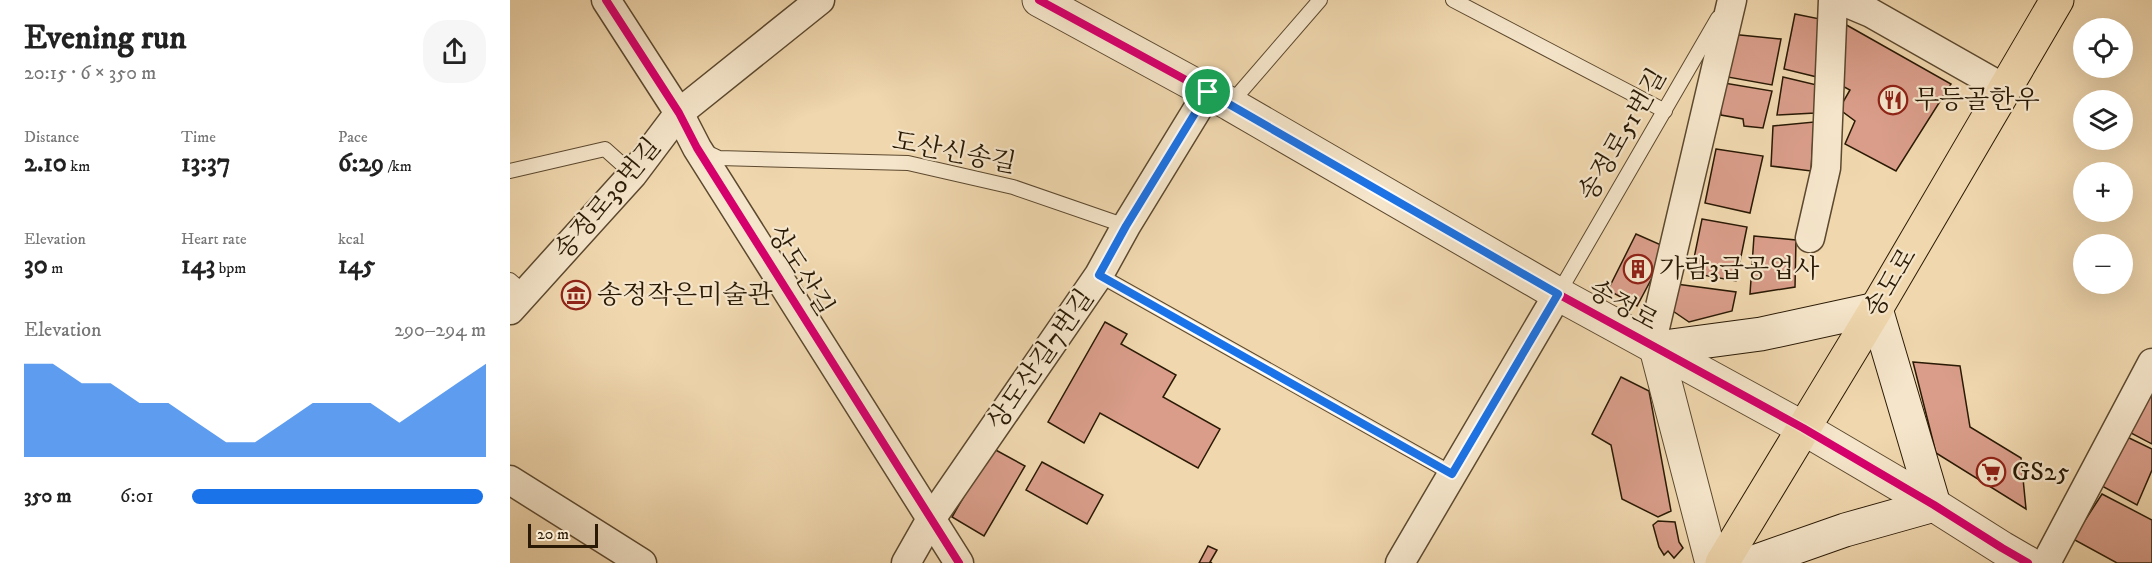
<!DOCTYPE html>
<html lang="en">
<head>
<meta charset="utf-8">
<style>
	:root { --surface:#fff; --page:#f6f6f6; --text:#222; --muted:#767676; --accent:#1a73e8 }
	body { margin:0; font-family:"IM FELL DW Pica","Noto Serif KR",serif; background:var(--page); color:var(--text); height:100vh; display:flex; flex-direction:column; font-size:22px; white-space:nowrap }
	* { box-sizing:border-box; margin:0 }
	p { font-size:20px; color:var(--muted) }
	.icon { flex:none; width:33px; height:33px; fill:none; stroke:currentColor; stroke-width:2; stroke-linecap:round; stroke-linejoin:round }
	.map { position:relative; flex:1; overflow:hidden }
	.panel { display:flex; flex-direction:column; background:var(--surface); width:510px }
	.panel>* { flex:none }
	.fabs { position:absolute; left:1563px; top:18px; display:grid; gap:12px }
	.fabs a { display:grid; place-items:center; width:60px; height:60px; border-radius:50%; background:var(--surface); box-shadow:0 6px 24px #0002; font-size:30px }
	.scale { position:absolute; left:18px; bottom:15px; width:70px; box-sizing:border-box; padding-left:6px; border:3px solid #2a1a05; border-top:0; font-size:16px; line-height:21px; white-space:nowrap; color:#2a1a05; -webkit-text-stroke:4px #f5e5ca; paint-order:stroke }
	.pin { position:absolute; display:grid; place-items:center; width:51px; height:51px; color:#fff; margin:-26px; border:3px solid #fff; border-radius:50%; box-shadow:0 2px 6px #0007 }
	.round { display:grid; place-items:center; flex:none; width:63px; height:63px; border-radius:24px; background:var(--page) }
	.overview { display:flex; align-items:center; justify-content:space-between; height:102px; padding:0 24px }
	h1 { font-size:33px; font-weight:700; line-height:45px }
	.metrics { display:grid; grid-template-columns:repeat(3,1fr); gap:9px; height:102px; padding:6px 24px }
	.metrics div { display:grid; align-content:center }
	.metrics b { font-size:26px; font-weight:700 }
	.metrics small { font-size:16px; font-weight:400 }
	.metrics p { font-size:16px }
	.chart { height:168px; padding:12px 24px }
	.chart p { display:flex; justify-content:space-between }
	.chart svg { width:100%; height:108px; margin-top:6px; fill:var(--accent); opacity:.7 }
	ul { padding:0 24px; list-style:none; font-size:20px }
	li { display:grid; grid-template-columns:96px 72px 1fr; align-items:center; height:45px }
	li i { height:15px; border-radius:8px; background:var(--accent) }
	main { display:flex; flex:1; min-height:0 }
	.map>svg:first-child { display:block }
	.building { fill:#d99d89; stroke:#2a1a05; stroke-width:1.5 }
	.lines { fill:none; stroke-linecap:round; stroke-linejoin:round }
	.service-casing { stroke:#5c492f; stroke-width:16 }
	.minor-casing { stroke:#5c492f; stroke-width:31 }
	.tertiary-casing { stroke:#5c492f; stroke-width:35 }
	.secondary-casing { stroke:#2a1a05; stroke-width:35 }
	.primary-casing { stroke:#2a1a05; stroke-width:35 }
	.service { stroke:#f5e5ca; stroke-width:14 }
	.minor { stroke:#f5e5ca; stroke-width:28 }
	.tertiary { stroke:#f5e5ca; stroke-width:33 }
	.secondary { stroke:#f5e5ca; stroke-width:33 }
	.primary { stroke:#f0d7ae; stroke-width:33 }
	.cycleway-casing { stroke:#f5e5ca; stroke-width:11 }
	.cycleway { stroke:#d6006c; stroke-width:8 }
	.route-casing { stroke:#fff; stroke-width:12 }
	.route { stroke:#1a73e8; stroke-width:8 }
	.labels { text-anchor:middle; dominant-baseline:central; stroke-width:4.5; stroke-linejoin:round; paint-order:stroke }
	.poi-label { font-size:26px; fill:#2a1a05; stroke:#f5e5ca; text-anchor:start }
	.street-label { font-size:26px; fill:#2a1a05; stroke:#f5e5ca }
</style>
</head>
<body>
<main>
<section class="panel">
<div class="overview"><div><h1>Evening run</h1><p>20:15 · 6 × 350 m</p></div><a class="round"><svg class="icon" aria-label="share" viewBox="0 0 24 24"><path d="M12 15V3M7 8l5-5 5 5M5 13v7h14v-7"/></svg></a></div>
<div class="metrics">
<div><p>Distance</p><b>2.10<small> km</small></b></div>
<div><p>Time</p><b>13:37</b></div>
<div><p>Pace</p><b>6:29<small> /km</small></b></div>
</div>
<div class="metrics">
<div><p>Elevation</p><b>30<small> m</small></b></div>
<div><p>Heart rate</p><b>143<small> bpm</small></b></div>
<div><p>kcal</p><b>145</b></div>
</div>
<div class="chart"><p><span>Elevation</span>290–294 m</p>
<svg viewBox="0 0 160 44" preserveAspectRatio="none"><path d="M0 44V6L10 6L20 14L30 14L40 22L50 22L60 30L70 38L80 38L90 30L100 22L110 22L120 22L130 30L140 22L150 14L160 6V44z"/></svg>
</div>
<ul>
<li><b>350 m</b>6:01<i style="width:99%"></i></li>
</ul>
</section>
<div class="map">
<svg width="1642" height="563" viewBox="0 0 1642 563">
	<rect width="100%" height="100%" fill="#f0d7ae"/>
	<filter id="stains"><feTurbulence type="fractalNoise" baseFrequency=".00333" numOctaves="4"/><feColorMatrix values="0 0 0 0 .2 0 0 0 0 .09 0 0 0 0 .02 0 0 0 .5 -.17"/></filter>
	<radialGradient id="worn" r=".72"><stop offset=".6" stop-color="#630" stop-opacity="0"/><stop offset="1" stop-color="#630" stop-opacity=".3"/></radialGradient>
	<g class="building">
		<polygon points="1285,14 1315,20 1307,77 1274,69"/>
		<polygon points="1333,23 1441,84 1386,171 1335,144 1345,121 1329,109 1340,90 1325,82"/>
		<polygon points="1220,34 1271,39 1262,85 1212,76"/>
		<polygon points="1273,77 1311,86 1305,113 1267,115"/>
		<polygon points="1208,82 1262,91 1253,128 1234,126 1233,119 1211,115"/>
		<polygon points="1304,122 1301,171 1261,166 1263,126"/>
		<polygon points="1206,149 1253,156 1240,213 1195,203"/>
		<polygon points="1192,219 1237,227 1226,281 1181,273"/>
		<polygon points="1126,234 1158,248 1127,306 1098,290"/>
		<polygon points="1244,236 1286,240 1285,287 1240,294"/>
		<polygon points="1166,284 1226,292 1222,311 1179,322 1160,309"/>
		<polygon points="595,322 617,334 611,344 666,375 653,397 710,429 688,468 590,413 574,443 538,422"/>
		<polygon points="1403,362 1450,366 1460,427 1511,458 1516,509 1426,453"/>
		<polygon points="1111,377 1139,391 1161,511 1148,517 1112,499 1101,445 1082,434"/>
		<polygon points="1642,387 1642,444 1619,432"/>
		<polygon points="1613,435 1642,449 1642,470 1627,505 1590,485"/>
		<polygon points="482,448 515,466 474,536 442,517"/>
		<polygon points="532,462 593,495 577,524 516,490"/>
		<polygon points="1592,494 1642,520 1642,563 1607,563 1563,539"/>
		<polygon points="1148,521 1165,522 1169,542 1173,548 1164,558 1158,551 1154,555 1149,547 1143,525"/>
		<polygon points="698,546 707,550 700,562 702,563 689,563"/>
	</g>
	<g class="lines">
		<g class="service-casing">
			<g id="service">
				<polyline points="943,0 1155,111"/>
				<polyline points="720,104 810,0"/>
				<polyline points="194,151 209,158 398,163 503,187 616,226"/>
				<polyline points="0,171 95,149 123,174"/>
				<polyline points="589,275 943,474"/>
				<polyline points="0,280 16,294"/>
				<polyline points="1048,294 1208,18"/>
			</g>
		</g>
		<g class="minor-casing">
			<g id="minor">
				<polyline points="96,0 169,113 187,148 449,563"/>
				<polyline points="1330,0 1361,13 1495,89"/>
				<polyline points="1300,238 1316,168 1323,0"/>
				<polyline points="0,310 123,174 169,113 310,0"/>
				<polyline points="1141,345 1222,0"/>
				<polyline points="0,480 132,563"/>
				<polyline points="396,563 421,519 589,275 616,226 698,92"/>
				<polyline points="890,563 1048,294"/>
				<polyline points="1536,563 1642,363"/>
			</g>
		</g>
		<g class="tertiary-casing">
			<g id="tertiary">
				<polyline points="529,0 720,104 1048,294 1293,428 1424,505 1492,548 1518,563"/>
				<polyline points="1146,348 1202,563"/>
			</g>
		</g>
		<g class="secondary-casing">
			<polyline id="secondary" points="1146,348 1251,334 1366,309 1424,505 1335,530 1241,563"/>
		</g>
		<g class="primary-casing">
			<polyline id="primary" points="1212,563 1366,309 1547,0"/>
		</g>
		<use href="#service" class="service"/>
		<use href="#minor" class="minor"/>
		<use href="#tertiary" class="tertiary"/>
		<use href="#secondary" class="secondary"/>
		<use href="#primary" class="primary"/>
		<g class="cycleway-casing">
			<g id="cycleway">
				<polyline points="96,0 169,113 187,148 449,563"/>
				<polyline points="529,0 720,104 1048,294 1293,428 1424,505 1492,548 1518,563"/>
			</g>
		</g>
		<use href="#cycleway" class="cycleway"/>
	</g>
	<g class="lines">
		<g class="route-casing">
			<polygon id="route" points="698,92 1048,294 942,474 589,275 616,226"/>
		</g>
		<use href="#route" class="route"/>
	</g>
	<defs>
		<g id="restaurant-ring" transform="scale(1.5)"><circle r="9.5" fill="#f5e5ca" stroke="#8f2418" stroke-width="1.5"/><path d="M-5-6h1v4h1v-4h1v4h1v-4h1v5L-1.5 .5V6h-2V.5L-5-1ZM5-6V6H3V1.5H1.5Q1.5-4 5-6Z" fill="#8f2418"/></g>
		<g id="building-ring" transform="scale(1.5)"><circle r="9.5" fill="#f5e5ca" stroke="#8f2418" stroke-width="1.5"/><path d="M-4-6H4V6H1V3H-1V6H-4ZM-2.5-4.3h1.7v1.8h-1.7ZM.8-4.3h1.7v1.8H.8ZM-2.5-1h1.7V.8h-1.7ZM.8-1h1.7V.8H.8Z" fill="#8f2418"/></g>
		<g id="museum-ring" transform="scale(1.5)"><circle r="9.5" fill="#f5e5ca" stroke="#8f2418" stroke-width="1.5"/><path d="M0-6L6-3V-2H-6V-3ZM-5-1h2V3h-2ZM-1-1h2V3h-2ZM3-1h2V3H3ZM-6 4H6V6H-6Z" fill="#8f2418"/></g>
		<g id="supermarket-ring" transform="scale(1.5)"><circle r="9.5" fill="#f5e5ca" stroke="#8f2418" stroke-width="1.5"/><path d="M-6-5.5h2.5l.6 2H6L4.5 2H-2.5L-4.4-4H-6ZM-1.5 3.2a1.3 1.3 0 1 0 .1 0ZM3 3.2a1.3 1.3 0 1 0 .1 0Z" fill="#8f2418"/></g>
	</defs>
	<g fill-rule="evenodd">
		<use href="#restaurant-ring" x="1383" y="100"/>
		<use href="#building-ring" x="1128" y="269"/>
		<use href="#museum-ring" x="66" y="295"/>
		<use href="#supermarket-ring" x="1481" y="472"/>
	</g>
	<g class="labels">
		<g class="poi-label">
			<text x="1404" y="100">무등골한우</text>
			<text x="1149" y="269">가람3급공업사</text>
			<text x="87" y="295">송정작은미술관</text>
			<text x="1502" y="472">GS25</text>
		</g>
		<g class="street-label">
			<text transform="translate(1113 135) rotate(-60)">송정로51번길</text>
			<text transform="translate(444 153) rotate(11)">도산신송길</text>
			<text transform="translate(98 199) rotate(-50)">송정로30번길</text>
			<text transform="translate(290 271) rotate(58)">상도산길</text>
			<text transform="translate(1381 283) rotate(-59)">송도로</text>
			<text transform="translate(1113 306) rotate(29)">송정로</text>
			<text transform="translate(531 360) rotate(-55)">상도산길7번길</text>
		</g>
	</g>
	<rect width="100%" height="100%" filter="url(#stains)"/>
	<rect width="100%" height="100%" fill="url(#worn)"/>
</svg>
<div class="fabs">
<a><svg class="icon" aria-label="locate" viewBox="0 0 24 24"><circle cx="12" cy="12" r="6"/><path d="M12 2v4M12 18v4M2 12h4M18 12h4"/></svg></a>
<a><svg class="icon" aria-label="layers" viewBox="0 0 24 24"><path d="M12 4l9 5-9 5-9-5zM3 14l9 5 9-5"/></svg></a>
<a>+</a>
<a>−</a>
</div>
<div class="scale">20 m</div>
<div class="pin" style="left:698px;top:92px;background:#1e9e55"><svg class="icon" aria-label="arrive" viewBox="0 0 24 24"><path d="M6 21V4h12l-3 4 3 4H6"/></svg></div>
</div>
</main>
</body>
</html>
